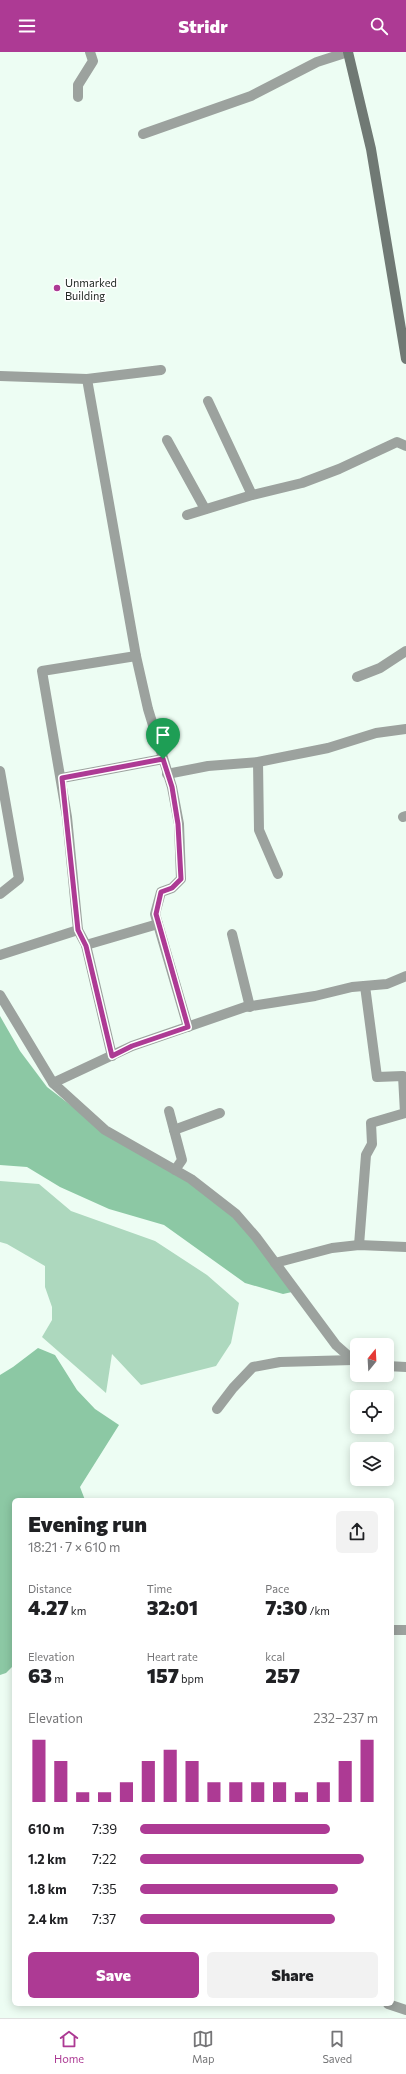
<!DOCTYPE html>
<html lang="en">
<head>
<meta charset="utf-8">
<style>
	:root { --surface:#fff; --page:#f2f2f2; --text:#202124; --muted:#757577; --line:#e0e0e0; --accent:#ad3a94 }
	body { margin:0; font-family:Commissioner,sans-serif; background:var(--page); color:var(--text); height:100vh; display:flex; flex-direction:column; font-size:15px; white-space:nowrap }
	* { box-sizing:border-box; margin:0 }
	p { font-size:13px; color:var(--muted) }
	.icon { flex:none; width:22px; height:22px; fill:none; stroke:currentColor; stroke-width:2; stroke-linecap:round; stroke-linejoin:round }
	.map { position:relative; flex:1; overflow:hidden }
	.details { position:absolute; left:12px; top:1446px; width:382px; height:508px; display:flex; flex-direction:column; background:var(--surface); border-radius:6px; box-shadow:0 2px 10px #0003 }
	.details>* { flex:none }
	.needle { width:26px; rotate:18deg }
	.buttons { position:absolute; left:350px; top:1286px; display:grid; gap:8px }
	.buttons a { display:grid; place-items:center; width:44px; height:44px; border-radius:6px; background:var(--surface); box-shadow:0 2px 10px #0003; font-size:20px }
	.pin { position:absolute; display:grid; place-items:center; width:34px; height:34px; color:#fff; margin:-41px -17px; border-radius:50% 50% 50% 0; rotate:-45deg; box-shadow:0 0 4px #0007 }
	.pin .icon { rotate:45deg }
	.round { display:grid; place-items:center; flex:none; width:42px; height:42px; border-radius:6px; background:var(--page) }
	.headline { display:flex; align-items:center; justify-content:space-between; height:68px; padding:0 16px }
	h1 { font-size:22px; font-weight:800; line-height:30px }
	.figures { display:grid; grid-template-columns:repeat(3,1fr); gap:6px; height:68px; padding:4px 16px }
	.figures div { display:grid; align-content:center }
	.figures b { font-size:20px; font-weight:800 }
	.figures small { font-size:11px; font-weight:400 }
	.figures p { font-size:11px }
	.chart { height:112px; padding:8px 16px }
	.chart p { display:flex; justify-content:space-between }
	.chart svg { width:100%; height:72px; margin-top:4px; stroke:var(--accent); stroke-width:6 }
	.cta { display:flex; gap:8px; margin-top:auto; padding:8px 16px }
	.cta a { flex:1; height:46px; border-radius:6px; background:var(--accent); color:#fff; font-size:16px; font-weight:800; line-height:46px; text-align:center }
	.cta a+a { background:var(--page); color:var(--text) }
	ul { padding:0 16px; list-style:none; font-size:13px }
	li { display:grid; grid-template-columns:64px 48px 1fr; align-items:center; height:30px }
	li i { height:10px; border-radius:5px; background:var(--accent) }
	header { display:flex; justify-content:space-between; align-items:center; height:52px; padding:0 16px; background:var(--accent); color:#fff; font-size:18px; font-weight:800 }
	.tab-bar { display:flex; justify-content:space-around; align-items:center; height:56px; border-top:1px solid var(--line); background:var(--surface); font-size:11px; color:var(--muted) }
	.tab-bar a { display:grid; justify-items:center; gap:2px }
	.tab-bar .active { color:var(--accent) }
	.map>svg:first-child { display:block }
	.green { fill:#add8be }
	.forest { fill:#8cc8a4 }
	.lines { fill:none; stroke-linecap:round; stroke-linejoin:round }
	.street { stroke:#9ca29e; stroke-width:10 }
	.secondary { stroke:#707974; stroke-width:10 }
	.route-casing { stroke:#fff; stroke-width:8 }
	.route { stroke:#ad3a94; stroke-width:5 }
	.poi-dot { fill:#ad3a94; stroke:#fff; stroke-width:1.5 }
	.labels { text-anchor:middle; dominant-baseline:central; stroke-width:3; stroke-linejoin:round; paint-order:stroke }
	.poi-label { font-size:11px; fill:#222824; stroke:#fff; text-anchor:start }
</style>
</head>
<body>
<header><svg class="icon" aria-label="menu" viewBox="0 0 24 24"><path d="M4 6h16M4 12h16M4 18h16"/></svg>Stridr<svg class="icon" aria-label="search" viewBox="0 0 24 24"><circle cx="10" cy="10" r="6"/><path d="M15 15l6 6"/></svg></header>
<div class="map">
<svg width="406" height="1966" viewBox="0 0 406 1966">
	<rect width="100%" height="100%" fill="#edfdf3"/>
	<polygon class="green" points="0,1129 39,1132 71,1159 155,1189 207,1223 239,1251 231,1291 216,1314 141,1333 112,1302 106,1341 42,1285 52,1268 52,1255 45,1235 45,1214 7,1192 0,1190"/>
	<g class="forest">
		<polygon points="0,964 20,999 47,1035 107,1081 152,1104 240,1166 301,1238 283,1242 245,1231 164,1173 109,1157 60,1135 27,1115 0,1113"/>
		<polygon points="38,1296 55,1303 77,1338 95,1357 119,1373 80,1435 85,1448 14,1448 14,1613 6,1621 0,1623 0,1323 13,1315"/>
	</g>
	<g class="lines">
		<g class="street">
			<polyline points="78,45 78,33 93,9 90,0"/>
			<polyline points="143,82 251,44 317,10 348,0"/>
			<polyline points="0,324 87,327 161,318"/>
			<polyline points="87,327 136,604 148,657 172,735 179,772 181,827 172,836 161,840 155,862 188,975"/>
			<polyline points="208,349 252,443"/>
			<polyline points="167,388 205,457"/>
			<polyline points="187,463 252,443 302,431 339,417 397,390 406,394"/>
			<polyline points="357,625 380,616 406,599"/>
			<polyline points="258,710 259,778 278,822"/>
			<polyline points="0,719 19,827 0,842"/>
			<polyline points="167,722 208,714 258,710 328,696 376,681 406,677"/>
			<polyline points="62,726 163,707"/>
			<polyline points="403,765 406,764"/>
			<polyline points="232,882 250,955"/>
			<polyline points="86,893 158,872"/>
			<polyline points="0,903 78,878"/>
			<polyline points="0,943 53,1031 105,1078 191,1127 236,1162 256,1185 336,1293 353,1308 357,1309"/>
			<polyline points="112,1004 86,893 78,878 67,765 42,619 136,604"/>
			<polyline points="53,1031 132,994 245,955 315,944 352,935 387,932 406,924"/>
			<polyline points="169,1059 182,1108 175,1118"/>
			<polyline points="174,1078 220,1061"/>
			<polyline points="359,1193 366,1103 372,1092 371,1071 405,1061 403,1024 377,1025 365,934"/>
			<polyline points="275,1211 332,1196 359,1193 406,1195"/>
			<polyline points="387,1314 406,1315"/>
			<polyline points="217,1357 233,1336 253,1315 280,1310 353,1308"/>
			<polyline points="392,1578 406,1578"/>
			<polyline points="388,1952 406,1958"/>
		</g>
		<polyline class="secondary" points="348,0 371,97 406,307"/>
	</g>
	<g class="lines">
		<g class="route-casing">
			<polygon id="route" points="163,707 172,735 178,772 181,827 172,836 161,840 156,862 188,975 132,994 112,1004 86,894 78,878 62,726"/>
		</g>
		<use href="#route" class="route"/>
	</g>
	<circle class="poi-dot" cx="57" cy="236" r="4"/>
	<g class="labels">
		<g class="poi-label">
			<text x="65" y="230">Unmarked<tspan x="65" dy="13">Building</tspan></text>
		</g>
	</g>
</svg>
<div class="buttons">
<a><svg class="needle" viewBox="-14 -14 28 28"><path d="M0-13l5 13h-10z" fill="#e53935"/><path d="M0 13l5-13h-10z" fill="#757577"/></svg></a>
<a><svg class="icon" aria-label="locate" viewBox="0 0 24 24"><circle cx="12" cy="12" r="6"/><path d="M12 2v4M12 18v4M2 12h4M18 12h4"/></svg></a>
<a><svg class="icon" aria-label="layers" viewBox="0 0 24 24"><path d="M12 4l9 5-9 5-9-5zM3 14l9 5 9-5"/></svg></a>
</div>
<div class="pin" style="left:163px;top:707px;background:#1e9e55"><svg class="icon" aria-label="arrive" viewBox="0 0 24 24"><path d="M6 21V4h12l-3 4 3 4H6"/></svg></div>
<section class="details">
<div class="headline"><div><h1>Evening run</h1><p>18:21 · 7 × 610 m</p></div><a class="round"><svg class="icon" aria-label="share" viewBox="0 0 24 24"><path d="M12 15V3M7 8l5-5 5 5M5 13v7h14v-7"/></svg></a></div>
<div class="figures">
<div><p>Distance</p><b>4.27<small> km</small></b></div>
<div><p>Time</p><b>32:01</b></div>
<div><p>Pace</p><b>7:30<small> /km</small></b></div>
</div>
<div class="figures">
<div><p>Elevation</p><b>63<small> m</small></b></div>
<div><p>Heart rate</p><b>157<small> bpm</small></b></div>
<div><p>kcal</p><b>257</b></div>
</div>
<div class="chart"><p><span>Elevation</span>232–237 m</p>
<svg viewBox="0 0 160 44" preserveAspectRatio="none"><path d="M5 44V6M15 44V19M25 44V38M35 44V38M45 44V32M55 44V19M65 44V12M75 44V19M85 44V32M95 44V32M105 44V32M115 44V32M125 44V38M135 44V32M145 44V19M155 44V6"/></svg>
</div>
<ul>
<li><b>610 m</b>7:39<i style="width:80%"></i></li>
<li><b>1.2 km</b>7:22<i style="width:94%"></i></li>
<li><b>1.8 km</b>7:35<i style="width:83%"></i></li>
<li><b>2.4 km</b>7:37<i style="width:82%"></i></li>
</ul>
<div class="cta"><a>Save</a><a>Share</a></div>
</section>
</div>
<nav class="tab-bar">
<a class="active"><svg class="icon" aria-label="home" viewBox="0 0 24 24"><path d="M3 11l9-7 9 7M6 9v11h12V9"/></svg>Home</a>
<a><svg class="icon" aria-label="map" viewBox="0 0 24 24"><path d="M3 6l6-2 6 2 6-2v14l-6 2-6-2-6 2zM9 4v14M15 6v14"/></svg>Map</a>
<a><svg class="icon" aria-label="saved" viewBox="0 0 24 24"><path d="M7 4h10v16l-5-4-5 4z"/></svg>Saved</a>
</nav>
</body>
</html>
